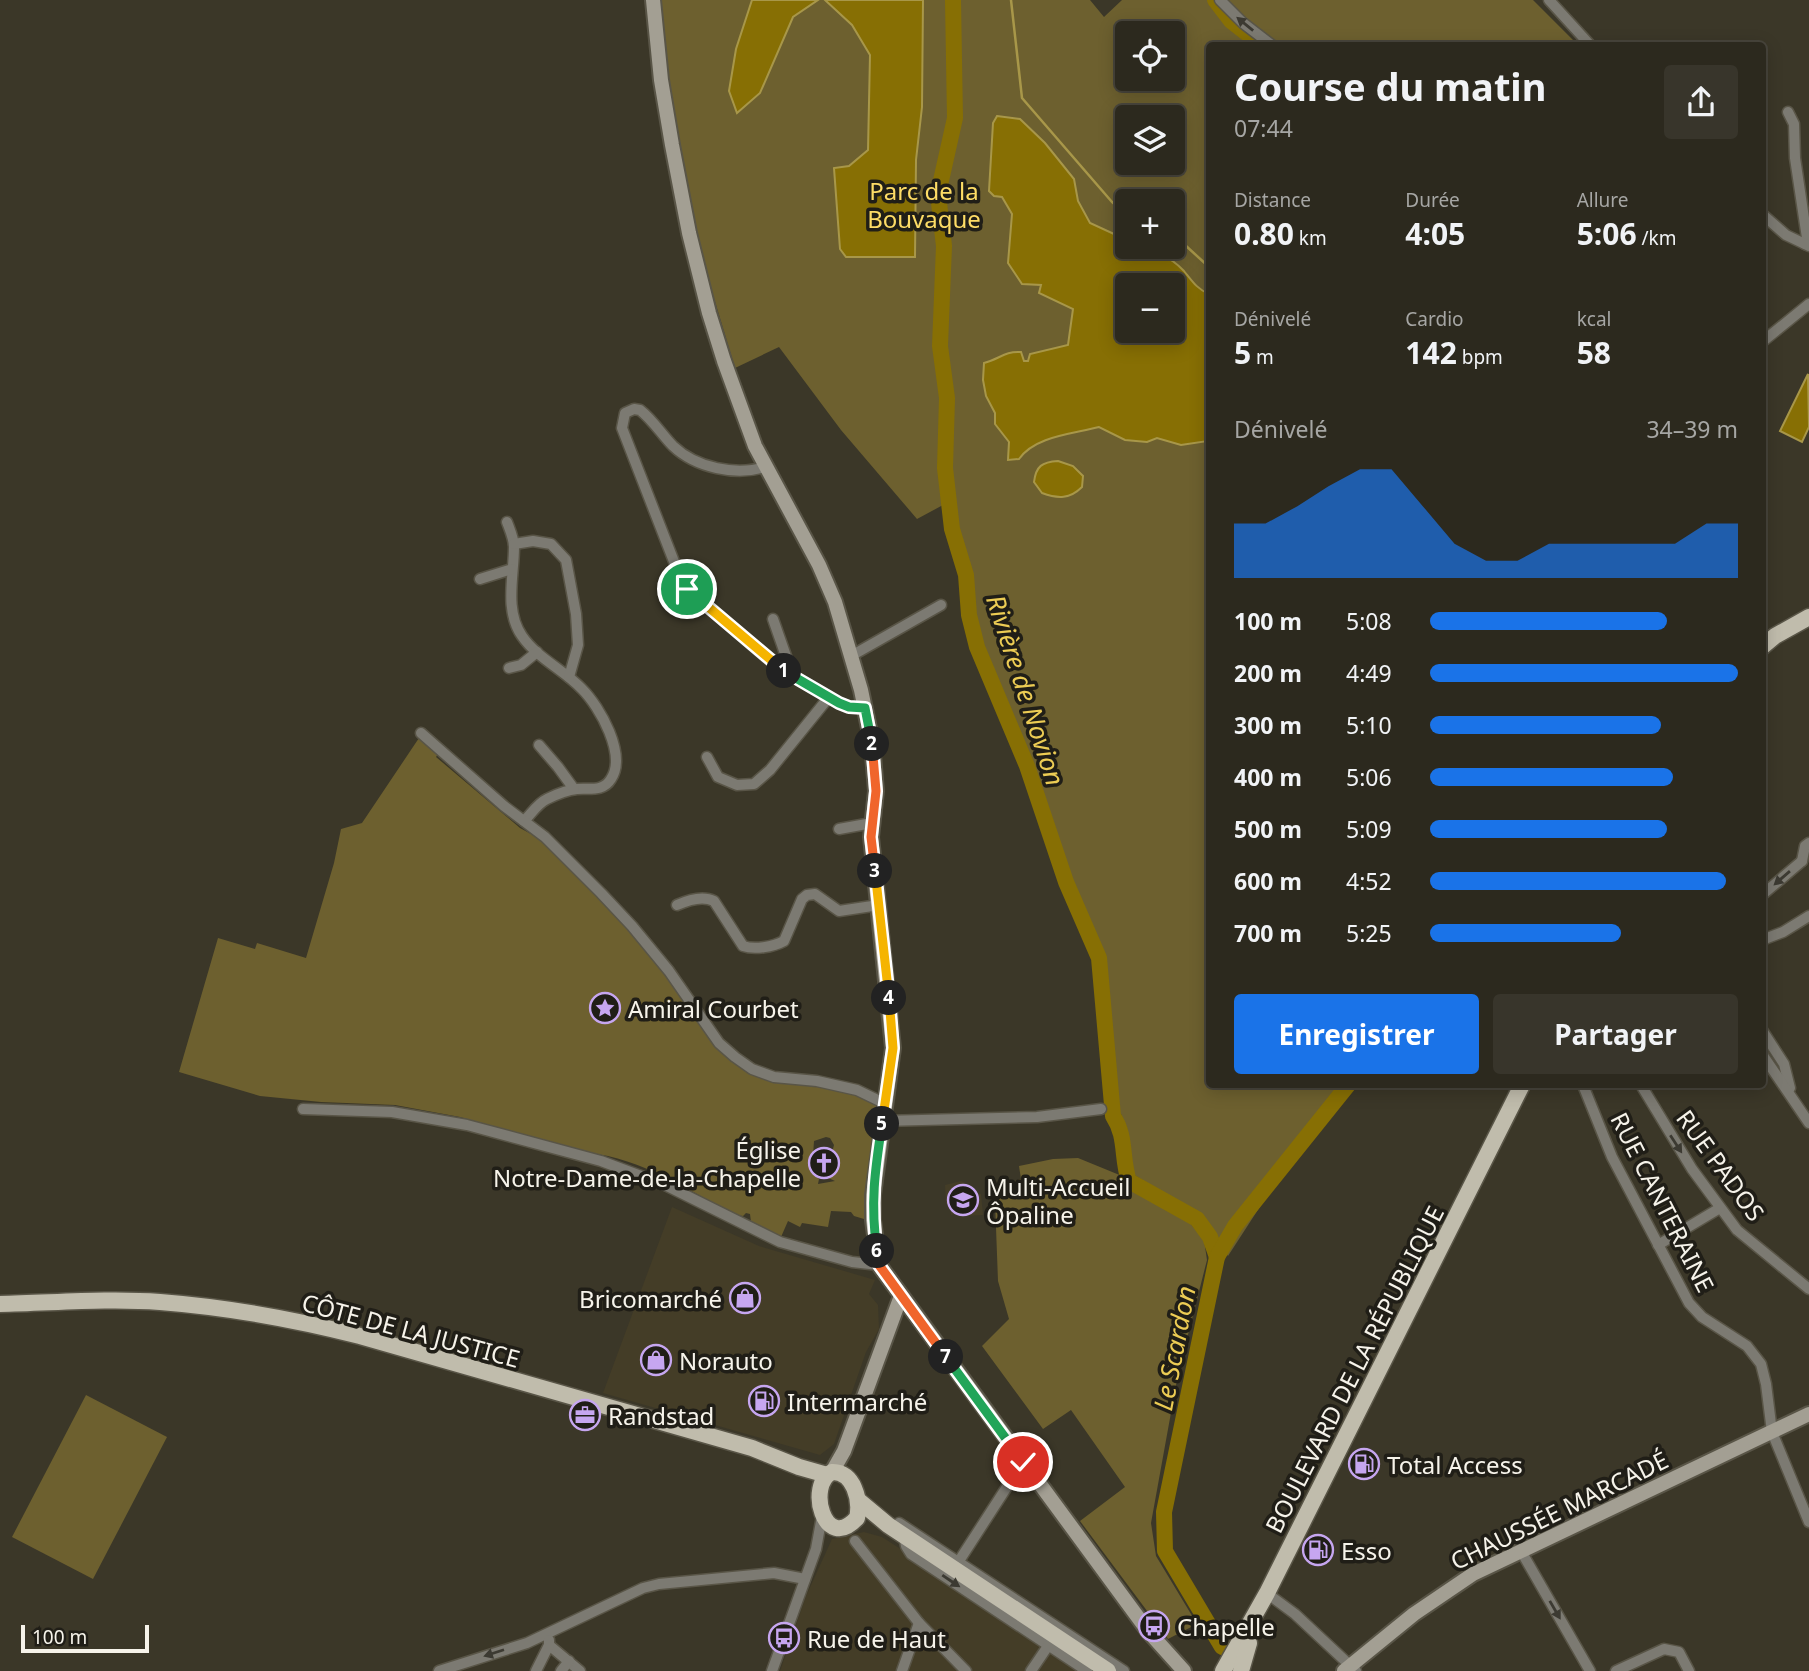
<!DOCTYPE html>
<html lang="fr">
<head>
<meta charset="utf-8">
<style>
	:root { --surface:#2c291e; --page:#38352b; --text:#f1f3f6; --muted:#a6a6a4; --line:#48453c; --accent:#1a73e8 }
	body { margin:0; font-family:"Noto Sans",sans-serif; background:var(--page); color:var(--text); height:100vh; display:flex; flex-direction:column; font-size:26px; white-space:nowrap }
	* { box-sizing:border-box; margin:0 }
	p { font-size:23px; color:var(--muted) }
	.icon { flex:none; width:38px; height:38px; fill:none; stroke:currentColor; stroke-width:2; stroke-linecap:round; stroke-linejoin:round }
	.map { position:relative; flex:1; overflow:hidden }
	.details { position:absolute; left:1206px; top:42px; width:560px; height:1046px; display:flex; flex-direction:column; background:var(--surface); border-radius:7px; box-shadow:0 4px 18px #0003,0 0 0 2px var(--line) }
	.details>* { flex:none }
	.fabs { position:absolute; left:1115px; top:21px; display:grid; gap:14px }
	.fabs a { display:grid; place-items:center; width:70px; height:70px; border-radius:7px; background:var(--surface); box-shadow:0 4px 18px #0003,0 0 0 2px var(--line); font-size:35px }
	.scale { position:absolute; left:21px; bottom:18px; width:128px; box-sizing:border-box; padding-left:7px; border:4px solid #f6f3ea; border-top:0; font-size:19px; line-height:24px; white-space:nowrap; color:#f6f3ea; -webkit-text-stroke:5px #201e17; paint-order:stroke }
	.pin { position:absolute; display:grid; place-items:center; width:60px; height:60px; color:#fff; margin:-30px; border:4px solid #fff; border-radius:50%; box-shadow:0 2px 7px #0007 }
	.km { position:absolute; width:35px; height:35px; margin:-18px; border-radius:50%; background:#222; color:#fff; font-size:19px; line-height:35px; text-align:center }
	.round { display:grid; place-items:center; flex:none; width:74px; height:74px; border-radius:7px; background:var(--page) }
	.overview { display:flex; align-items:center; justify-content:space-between; height:119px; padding:0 28px }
	h1 { font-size:38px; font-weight:700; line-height:52px }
	.metrics { display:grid; grid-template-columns:repeat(3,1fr); gap:10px; height:119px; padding:7px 28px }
	.metrics div { display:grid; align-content:center }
	.metrics b { font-size:30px; font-weight:700 }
	.metrics small { font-size:19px; font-weight:400 }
	.metrics p { font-size:19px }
	.chart { height:196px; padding:14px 28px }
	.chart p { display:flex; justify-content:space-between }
	.chart svg { width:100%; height:126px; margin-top:7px; fill:var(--accent); opacity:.7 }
	.primary-button { display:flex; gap:14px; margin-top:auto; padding:14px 28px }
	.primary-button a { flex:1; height:80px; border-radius:7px; background:var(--accent); color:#fff; font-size:28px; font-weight:700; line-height:80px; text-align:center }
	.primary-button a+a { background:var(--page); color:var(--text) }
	ul { padding:0 28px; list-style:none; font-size:23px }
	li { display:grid; grid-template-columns:112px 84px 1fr; align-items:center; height:52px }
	li i { height:18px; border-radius:9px; background:var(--accent) }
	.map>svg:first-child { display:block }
	.built { fill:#443d27 }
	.green { fill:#6d602f; fill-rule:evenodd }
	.water { fill:#876f04; stroke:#a89749; stroke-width:2; fill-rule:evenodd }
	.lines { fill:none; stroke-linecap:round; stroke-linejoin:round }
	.stream { stroke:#a89749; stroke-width:2.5 }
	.river { stroke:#876f04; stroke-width:16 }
	.street-casing { stroke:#595547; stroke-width:13 }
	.secondary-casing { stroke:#595547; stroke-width:18 }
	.primary-casing { stroke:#595547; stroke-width:19 }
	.street { stroke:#7c7a72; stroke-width:10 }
	.secondary { stroke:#a39f93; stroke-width:14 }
	.primary { stroke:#c0bcac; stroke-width:16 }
	.oneway { fill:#3c3a32 }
	.split-1-casing { stroke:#fff; stroke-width:14 }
	.split-2-casing { stroke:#fff; stroke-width:14 }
	.split-3-casing { stroke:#fff; stroke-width:14 }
	.split-4-casing { stroke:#fff; stroke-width:14 }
	.split-5-casing { stroke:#fff; stroke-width:14 }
	.split-6-casing { stroke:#fff; stroke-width:14 }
	.split-7-casing { stroke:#fff; stroke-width:14 }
	.split-8-casing { stroke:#fff; stroke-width:14 }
	.split-1 { stroke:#f5b400; stroke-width:9 }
	.split-2 { stroke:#22a559; stroke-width:9 }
	.split-3 { stroke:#f0652b; stroke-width:9 }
	.split-4 { stroke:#f5b400; stroke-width:9 }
	.split-5 { stroke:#f5b400; stroke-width:9 }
	.split-6 { stroke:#22a559; stroke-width:9 }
	.split-7 { stroke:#f0652b; stroke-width:9 }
	.split-8 { stroke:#22a559; stroke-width:9 }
	.labels { text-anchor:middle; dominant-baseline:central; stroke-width:7; stroke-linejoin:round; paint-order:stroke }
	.park-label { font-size:24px; fill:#fddc66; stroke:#201e17 }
	.poi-label { font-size:24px; fill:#f6f3ea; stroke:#201e17; text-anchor:start }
	.street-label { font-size:24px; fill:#f6f3ea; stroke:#201e17 }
	.water-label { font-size:26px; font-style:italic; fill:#eccc54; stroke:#201e17 }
</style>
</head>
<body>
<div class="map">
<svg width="1809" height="1671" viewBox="0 0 1809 1671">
	<rect width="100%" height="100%" fill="#3b3728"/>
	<g class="built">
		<polygon points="961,1181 965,1183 965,1194 960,1194 960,1197 981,1194 983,1215 962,1216 959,1213 951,1215 950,1204 946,1204 945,1185"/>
		<polygon points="672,1207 759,1246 875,1280 869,1294 878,1305 879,1329 866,1352 834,1444 820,1455 603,1393"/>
		<polygon points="864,1532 882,1537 1090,1671 780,1671 806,1596 832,1539"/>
	</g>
	<g class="green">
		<path d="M 658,0 L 1090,0 L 1104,17 L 1122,0 L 1533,0 L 1578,45 L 1209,46 L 1209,1085 L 1355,1085 L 1263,1202 L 1228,1256 L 1200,1215 L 1131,1173 L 1127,1128 L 1121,1114 L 1109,1113 L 1094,959 L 1064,884 L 1024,767 L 975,647 L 967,614 L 963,576 L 943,505 L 917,519 L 841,430 L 779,347 L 735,368 L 691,222 L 658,21 ZM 1127,33 L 1172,33 L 1172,79 L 1127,79 ZM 1127,117 L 1172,117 L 1172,163 L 1127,163 ZM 1127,201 L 1172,201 L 1172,247 L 1127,247 ZM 1127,285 L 1172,285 L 1172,331 L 1127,331 Z"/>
		<path d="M 419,738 L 438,754 L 436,757 L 520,828 L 544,841 L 639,935 L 684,998 L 753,1074 L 775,1082 L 807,1084 L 851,1092 L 876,1104 L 879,1113 L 864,1219 L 854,1216 L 851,1212 L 831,1211 L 828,1227 L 802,1223 L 800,1227 L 788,1221 L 781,1237 L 751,1222 L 750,1214 L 746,1213 L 743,1216 L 736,1215 C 689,1191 642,1158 588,1153 L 460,1117 L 395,1105 L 321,1102 L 260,1096 L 179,1072 L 218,938 L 255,949 L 257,943 L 306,958 L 334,863 L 341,829 L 362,823 ZM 826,1137 L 830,1138 L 834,1145 L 826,1177 L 835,1181 L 818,1184 L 819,1179 L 814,1175 L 819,1157 L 813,1156 L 814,1141 Z"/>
		<polygon points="1078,1158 1122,1176 1138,1193 1186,1218 1204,1240 1207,1260 1178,1374 1151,1523 1156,1556 1197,1624 1168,1639 1080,1521 1125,1487 1071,1410 1043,1429 982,1346 1009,1319 998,1281 995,1201 999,1186 1021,1179 1019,1166 1053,1159"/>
		<polygon points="86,1395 167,1437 93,1579 12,1537"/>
	</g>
	<g class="water">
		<polygon points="752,0 818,0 793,17 760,93 737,113 729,91 736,49"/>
		<polygon points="825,0 923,0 922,107 916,160 915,257 846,257 840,249 834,168 849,166 868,150 870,55 852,25"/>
		<path d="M 997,116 L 1020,119 L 1045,143 L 1074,179 L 1078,201 L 1090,223 L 1127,240 L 1127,247 C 1148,247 1169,255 1184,271 C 1192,281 1197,289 1209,294 L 1208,441 L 1181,445 L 1157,438 L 1147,442 L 1125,440 L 1099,427 C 1073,434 1035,436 1019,459 L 1008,460 L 1009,442 L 995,424 L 995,413 L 986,396 L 983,380 L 984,363 C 1000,359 1004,351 1021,352 L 1024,361 L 1028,361 L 1030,354 L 1068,345 L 1073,309 L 1039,293 L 1041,285 L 1022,284 L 1008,263 L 1012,214 L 1002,197 L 994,196 L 989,191 L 993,123 ZM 1172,285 L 1172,331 L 1127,331 L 1127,285 Z"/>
		<polygon points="1808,374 1809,427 1802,442 1780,431"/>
		<path d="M 1058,461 L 1073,466 L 1083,476 L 1082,487 C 1070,499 1058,499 1042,493 L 1034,482 C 1036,466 1042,462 1058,461 Z"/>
	</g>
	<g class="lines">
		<g class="stream">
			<polyline points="1011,0 1022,98 1112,202 1127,214"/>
			<polyline points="1172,237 1185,245 1209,267"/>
		</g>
		<g class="river">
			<path d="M 953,0 L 955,118 L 938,194 L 944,246 L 940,346 L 947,398 L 945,468 L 952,529 L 966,575 L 969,615 L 977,647 L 1027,766 L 1066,882 L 1099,958 L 1113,1116 C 1127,1137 1121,1158 1129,1181 L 1197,1219 L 1210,1237 L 1217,1257"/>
			<polyline points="1215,0 1231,21 1263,46"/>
			<polyline points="1222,1647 1165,1551 1164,1512 1217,1257 1235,1226 1348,1085"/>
		</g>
		<g class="street-casing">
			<g id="street">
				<polyline points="1220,0 1243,23 1273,46"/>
				<polyline points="1549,0 1591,46"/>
				<polyline points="1788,112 1794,124 1795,158 1807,238 1805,244"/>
				<polyline points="1762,214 1786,235 1809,246"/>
				<polyline points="1762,342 1809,304"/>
				<path d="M 765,467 C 736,476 696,468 673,446 C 662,435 653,420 640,410 L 634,409 L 625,413 L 622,428 L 680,577 L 687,589 L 779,668 L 839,703 L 849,707 L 865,708"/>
				<path d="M 507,522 C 510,530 514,539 514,547 C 514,576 504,610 522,636 C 537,658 564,670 582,689 C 600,707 627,755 611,779 C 603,792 590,788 577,789 C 568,790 555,795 547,799 C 538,803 531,814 524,821"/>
				<polyline points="514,544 533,541 551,544 566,560 576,614 578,645 569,677"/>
				<polyline points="480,579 512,569"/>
				<polyline points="773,619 793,676"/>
				<polyline points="851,656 941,605"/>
				<polyline points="509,668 521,665 537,652"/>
				<polyline points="421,733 504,806 545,837 601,893 632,926 669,971 719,1043 735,1057 752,1069 774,1077 817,1081 857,1090 886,1104"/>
				<polyline points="539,745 558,767 574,789"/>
				<polyline points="707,757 718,777 737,785 754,784 770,770 829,697"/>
				<polyline points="839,829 872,823"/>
				<polyline points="1802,861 1805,846 1809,843"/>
				<polyline points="1762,895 1802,861"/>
				<path d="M 677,905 C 688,900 702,895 714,901 L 743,946 C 754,950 773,947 784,941 L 802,899 L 807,895 L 815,894 L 839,911 L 879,905"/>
				<polyline points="1762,940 1783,932 1809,916"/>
				<polyline points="1762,1030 1784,1064 1790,1088"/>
				<polyline points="1762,1054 1809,1123"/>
				<polyline points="1583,1085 1612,1157 1689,1303 1702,1317 1747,1346 1761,1364 1766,1384 1772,1432 1809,1522"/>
				<polyline points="1641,1085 1692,1169 1737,1230 1809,1289"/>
				<polyline points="303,1109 392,1112 467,1125 601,1161 665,1185 780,1242 852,1262 879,1265"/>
				<polyline points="883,1121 1037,1117 1101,1109"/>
				<polyline points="1658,1245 1720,1208"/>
				<polyline points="899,1523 1124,1671"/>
				<polyline points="904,1536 906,1546 911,1554 1087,1671"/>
				<polyline points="855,1541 919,1623 966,1671"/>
				<polyline points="1521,1551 1590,1671"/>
				<polyline points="959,1561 1023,1462"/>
				<polyline points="1272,1597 1295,1614 1356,1671"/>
				<polyline points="549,1645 580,1671"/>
				<polyline points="439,1671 527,1643 643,1588 659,1584 774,1573 805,1579"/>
				<polyline points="536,1671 549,1645 549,1640"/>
				<polyline points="561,1671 569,1661"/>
				<polyline points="772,1671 816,1549 822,1516"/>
				<polyline points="902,1671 919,1623"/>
				<polyline points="1031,1671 1048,1646"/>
				<polyline points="1616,1671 1664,1649 1679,1652 1689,1671"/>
			</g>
		</g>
		<g class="secondary-casing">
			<g id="secondary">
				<polyline points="653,0 661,80 672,145 689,233 709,313 724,361 755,446 819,565 835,602 861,690 872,743 876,791 871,837 893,1048 873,1195 873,1220 879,1265 1148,1631 1184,1671"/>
				<polyline points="832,1472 844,1451 901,1296"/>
				<polyline points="1344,1671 1414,1614 1473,1574 1809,1414"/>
			</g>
		</g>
		<g class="primary-casing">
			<g id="primary">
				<polyline points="1762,647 1775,636 1809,617"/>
				<path d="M 0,1304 C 53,1303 107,1298 160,1302 C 224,1307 297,1320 360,1336 L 752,1448 L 799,1467 L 827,1475"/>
				<path d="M 832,1472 C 854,1471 861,1501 857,1518 C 824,1554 806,1484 832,1472 Z"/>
				<polyline points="858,1500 888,1525 1108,1671"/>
				<polyline points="1223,1671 1267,1593 1522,1085"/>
				<polyline points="1241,1671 1249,1643"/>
			</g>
		</g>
		<use href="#street" class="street"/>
		<use href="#secondary" class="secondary"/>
		<use href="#primary" class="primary"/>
	</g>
	<defs><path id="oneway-solid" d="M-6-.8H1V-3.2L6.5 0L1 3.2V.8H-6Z" transform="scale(1.75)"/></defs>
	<g class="oneway">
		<use href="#oneway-solid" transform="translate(1245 24) rotate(-141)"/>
		<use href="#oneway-solid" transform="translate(1782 878) rotate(139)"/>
		<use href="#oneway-solid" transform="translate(1676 1144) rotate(57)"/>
		<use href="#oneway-solid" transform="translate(951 1581) rotate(34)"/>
		<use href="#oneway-solid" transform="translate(1555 1610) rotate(60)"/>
		<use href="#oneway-solid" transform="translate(494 1653) rotate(162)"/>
	</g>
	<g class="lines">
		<g class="split-1-casing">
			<polyline id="split-1" points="687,589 784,671"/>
		</g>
		<g class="split-2-casing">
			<polyline id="split-2" points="784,671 839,703 849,707 865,708 872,744"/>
		</g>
		<g class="split-3-casing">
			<polyline id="split-3" points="872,744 876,791 871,837 875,871"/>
		</g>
		<g class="split-4-casing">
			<polyline id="split-4" points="875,871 889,998"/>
		</g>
		<g class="split-5-casing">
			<polyline id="split-5" points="882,1124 893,1048 889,998"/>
		</g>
		<g class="split-6-casing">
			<path id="split-6" d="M 877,1251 C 870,1204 875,1170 882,1124"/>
		</g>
		<g class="split-7-casing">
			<polyline id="split-7" points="877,1251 879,1265 946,1357"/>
		</g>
		<g class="split-8-casing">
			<polyline id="split-8" points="946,1357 1023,1462"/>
		</g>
		<use href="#split-1" class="split-1"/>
		<use href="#split-2" class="split-2"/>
		<use href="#split-3" class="split-3"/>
		<use href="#split-4" class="split-4"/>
		<use href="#split-5" class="split-5"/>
		<use href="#split-6" class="split-6"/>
		<use href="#split-7" class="split-7"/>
		<use href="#split-8" class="split-8"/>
	</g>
	<defs>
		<g id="sight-ring" transform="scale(1.575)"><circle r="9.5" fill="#201e17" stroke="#c6a6f0" stroke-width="1.5"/><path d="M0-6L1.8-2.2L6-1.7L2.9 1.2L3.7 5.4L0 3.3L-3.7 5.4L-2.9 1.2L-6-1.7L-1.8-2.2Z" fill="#c6a6f0"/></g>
		<g id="church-ring" transform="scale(1.575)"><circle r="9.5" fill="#201e17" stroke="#c6a6f0" stroke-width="1.5"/><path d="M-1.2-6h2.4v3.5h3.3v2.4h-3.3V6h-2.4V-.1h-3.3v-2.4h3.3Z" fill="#c6a6f0"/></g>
		<g id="school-ring" transform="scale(1.575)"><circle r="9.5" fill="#201e17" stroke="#c6a6f0" stroke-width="1.5"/><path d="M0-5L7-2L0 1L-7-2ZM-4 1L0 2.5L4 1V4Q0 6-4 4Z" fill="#c6a6f0"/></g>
		<g id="shop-ring" transform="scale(1.575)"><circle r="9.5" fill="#201e17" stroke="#c6a6f0" stroke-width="1.5"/><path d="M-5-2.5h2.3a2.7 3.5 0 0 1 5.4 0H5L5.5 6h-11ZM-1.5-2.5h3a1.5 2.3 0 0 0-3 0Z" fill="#c6a6f0"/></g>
		<g id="fuel-ring" transform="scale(1.575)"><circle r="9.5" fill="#201e17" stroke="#c6a6f0" stroke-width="1.5"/><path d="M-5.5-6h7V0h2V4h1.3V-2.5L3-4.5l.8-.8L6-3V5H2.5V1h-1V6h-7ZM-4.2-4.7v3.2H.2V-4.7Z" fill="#c6a6f0"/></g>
		<g id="office-ring" transform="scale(1.575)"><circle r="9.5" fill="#201e17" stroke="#c6a6f0" stroke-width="1.5"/><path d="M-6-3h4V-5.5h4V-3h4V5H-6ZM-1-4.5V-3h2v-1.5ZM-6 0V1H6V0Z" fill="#c6a6f0"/></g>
		<g id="bus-ring" transform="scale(1.575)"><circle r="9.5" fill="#201e17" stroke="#c6a6f0" stroke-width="1.5"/><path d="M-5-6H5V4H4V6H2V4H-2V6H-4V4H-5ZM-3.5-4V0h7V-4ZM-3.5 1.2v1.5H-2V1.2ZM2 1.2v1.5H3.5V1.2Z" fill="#c6a6f0"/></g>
	</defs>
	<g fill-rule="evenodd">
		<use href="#sight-ring" x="605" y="1008"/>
		<use href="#church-ring" x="824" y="1163"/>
		<use href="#school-ring" x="963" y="1200"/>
		<use href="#shop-ring" x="745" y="1298"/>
		<use href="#shop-ring" x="656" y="1360"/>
		<use href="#fuel-ring" x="764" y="1401"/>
		<use href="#office-ring" x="585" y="1415"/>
		<use href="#fuel-ring" x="1364" y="1464"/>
		<use href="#fuel-ring" x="1318" y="1550"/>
		<use href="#bus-ring" x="1154" y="1626"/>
		<use href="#bus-ring" x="784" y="1638"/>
	</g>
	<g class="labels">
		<g class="park-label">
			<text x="924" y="190">Parc de la<tspan x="924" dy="28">Bouvaque</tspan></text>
		</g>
		<g class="poi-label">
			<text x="628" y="1008">Amiral Courbet</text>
			<text x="801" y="1149" text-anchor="end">Église<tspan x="801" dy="28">Notre-Dame-de-la-Chapelle</tspan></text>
			<text x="986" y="1186">Multi-Accueil<tspan x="986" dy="28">Ôpaline</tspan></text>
			<text x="722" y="1298" text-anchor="end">Bricomarché</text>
			<text x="679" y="1360">Norauto</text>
			<text x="787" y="1401">Intermarché</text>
			<text x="608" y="1415">Randstad</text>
			<text x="1387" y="1464">Total Access</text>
			<text x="1341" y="1550">Esso</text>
			<text x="1177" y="1626">Chapelle</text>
			<text x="807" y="1638">Rue de Haut</text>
		</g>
		<g class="street-label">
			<text transform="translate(1721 1165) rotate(54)">RUE PADOS</text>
			<text transform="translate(1663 1202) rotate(63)">RUE CANTERAINE</text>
			<text transform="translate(411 1330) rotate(15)">CÔTE DE LA JUSTICE</text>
			<text transform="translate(1354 1369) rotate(-63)">BOULEVARD DE LA RÉPUBLIQUE</text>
			<text transform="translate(1559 1510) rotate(-26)">CHAUSSÉE MARCADÉ</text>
		</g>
		<g class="water-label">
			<text transform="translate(1026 690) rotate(72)">Rivière de Novion</text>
			<text transform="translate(1174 1348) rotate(-79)">Le Scardon</text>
		</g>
	</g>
</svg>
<div class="fabs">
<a><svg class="icon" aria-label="locate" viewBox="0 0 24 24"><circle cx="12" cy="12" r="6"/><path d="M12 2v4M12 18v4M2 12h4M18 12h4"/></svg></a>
<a><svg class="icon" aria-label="layers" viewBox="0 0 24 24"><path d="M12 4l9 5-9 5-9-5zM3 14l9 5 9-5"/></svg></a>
<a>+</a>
<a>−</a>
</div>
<div class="scale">100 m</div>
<div class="pin" style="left:687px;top:589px;background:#1e9e55"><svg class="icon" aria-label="arrive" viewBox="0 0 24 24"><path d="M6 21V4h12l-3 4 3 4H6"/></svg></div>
<div class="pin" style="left:1023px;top:1462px;background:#d93025"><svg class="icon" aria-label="check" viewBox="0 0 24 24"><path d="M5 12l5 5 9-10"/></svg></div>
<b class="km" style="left:784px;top:671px">1</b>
<b class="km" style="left:872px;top:744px">2</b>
<b class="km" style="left:875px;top:871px">3</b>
<b class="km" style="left:889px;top:998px">4</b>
<b class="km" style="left:882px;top:1124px">5</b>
<b class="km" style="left:877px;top:1251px">6</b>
<b class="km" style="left:946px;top:1357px">7</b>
<section class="details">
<div class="overview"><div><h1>Course du matin</h1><p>07:44</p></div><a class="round"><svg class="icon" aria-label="share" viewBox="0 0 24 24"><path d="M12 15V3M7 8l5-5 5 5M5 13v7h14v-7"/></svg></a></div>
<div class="metrics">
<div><p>Distance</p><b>0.80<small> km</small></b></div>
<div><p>Durée</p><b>4:05</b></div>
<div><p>Allure</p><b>5:06<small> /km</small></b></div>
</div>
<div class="metrics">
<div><p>Dénivelé</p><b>5<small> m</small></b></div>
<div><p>Cardio</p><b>142<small> bpm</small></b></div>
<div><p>kcal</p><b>58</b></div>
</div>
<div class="chart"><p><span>Dénivelé</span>34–39 m</p>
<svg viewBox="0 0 160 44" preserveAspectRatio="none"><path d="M0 44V25L10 25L20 19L30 12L40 6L50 6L60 19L70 32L80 38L90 38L100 32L110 32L120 32L130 32L140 32L150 25L160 25V44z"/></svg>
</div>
<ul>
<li><b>100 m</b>5:08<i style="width:77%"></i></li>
<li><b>200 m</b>4:49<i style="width:100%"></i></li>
<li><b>300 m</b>5:10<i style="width:75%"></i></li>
<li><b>400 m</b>5:06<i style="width:79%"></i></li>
<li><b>500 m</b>5:09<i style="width:77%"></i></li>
<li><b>600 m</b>4:52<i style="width:96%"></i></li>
<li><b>700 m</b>5:25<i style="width:62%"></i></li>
</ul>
<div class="primary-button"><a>Enregistrer</a><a>Partager</a></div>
</section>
</div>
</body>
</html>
